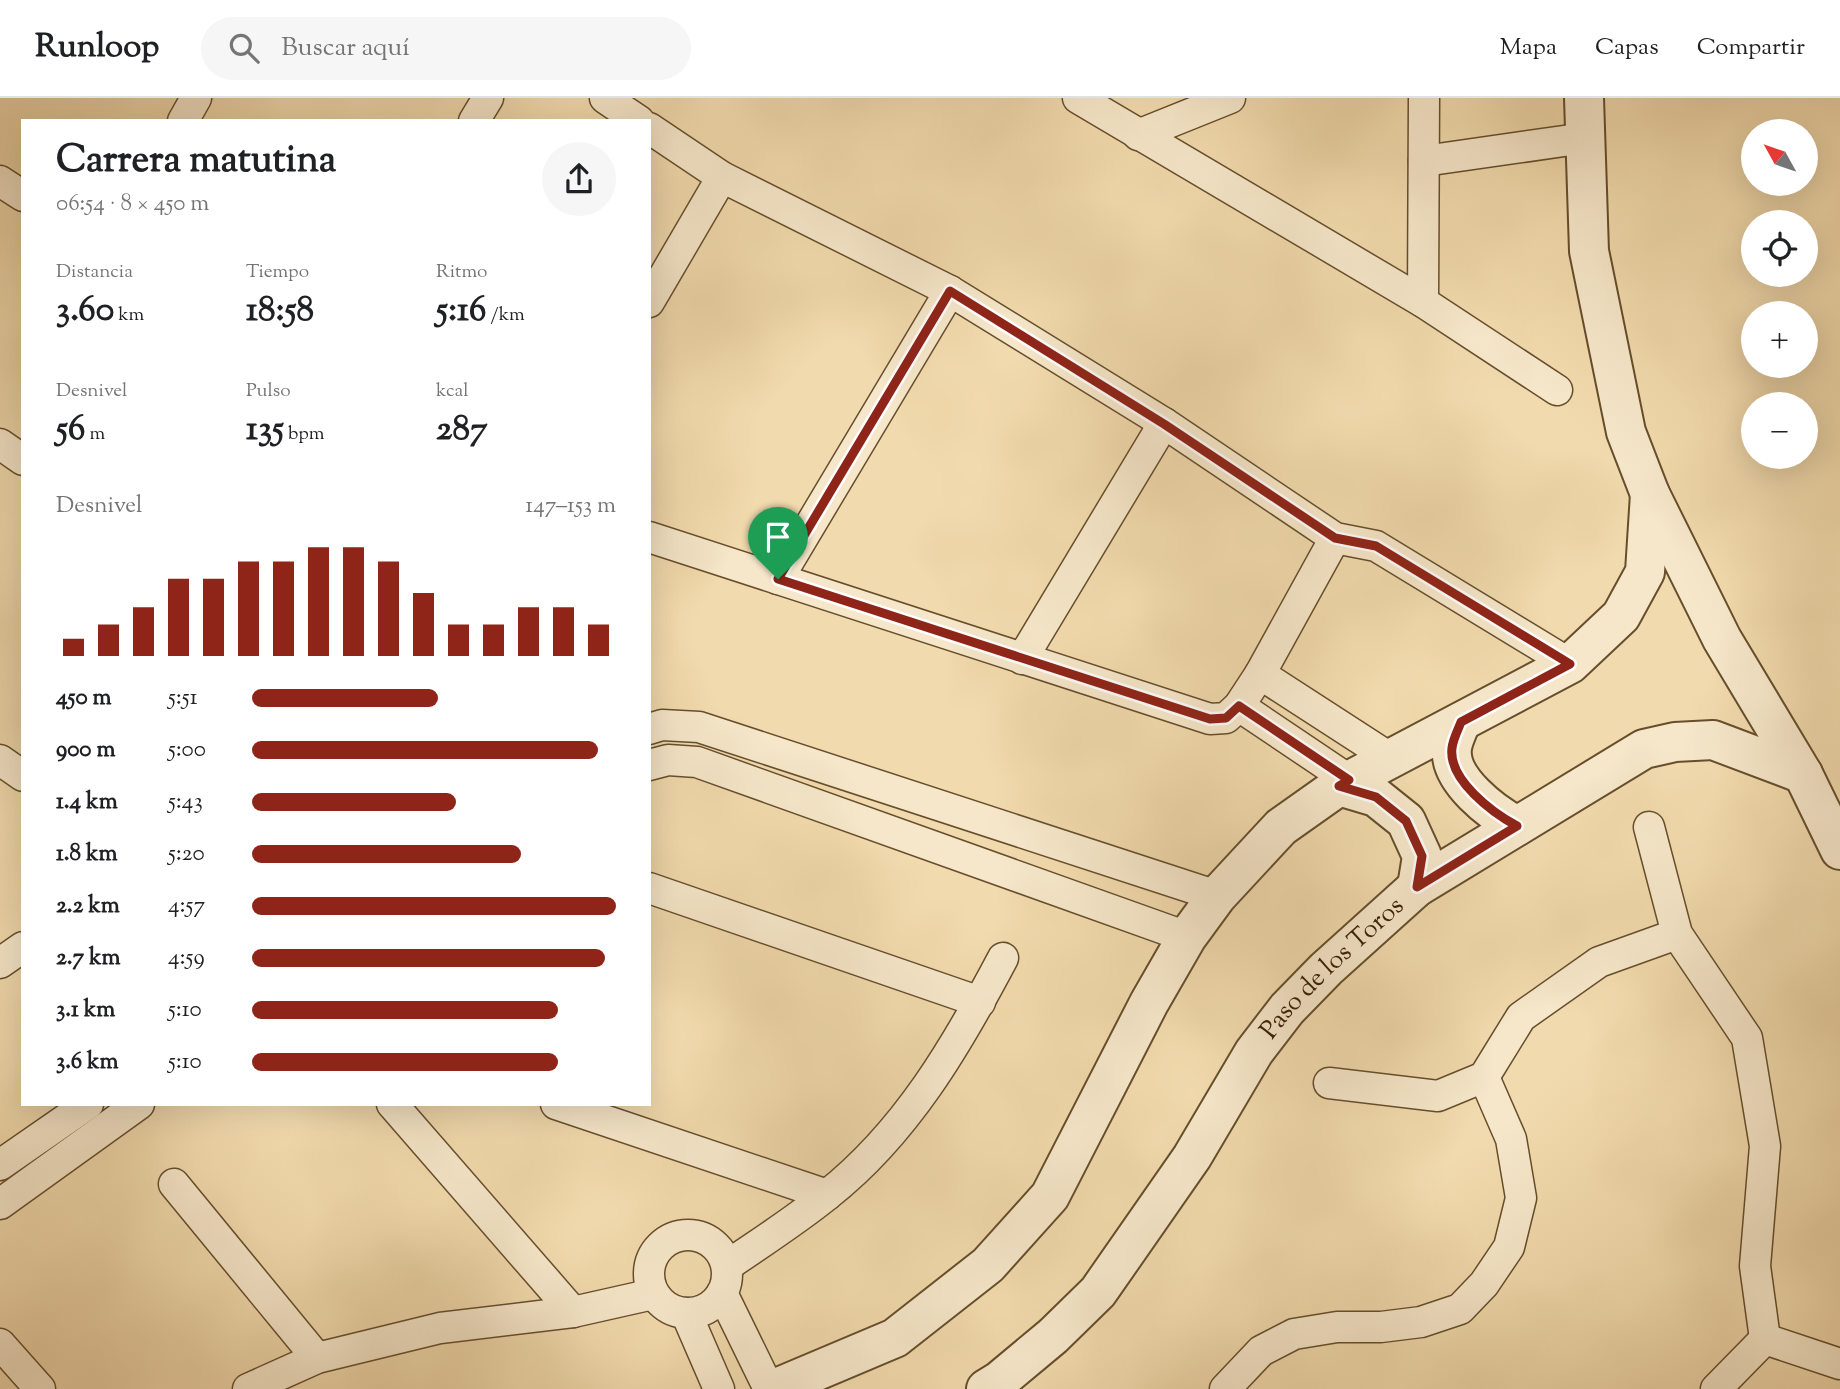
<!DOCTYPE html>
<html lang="es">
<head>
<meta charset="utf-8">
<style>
	:root { --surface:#fff; --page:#f6f6f6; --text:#202124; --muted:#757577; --line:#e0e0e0; --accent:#8f2418 }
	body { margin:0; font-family:"Sorts Mill Goudy",serif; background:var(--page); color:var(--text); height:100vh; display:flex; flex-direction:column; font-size:26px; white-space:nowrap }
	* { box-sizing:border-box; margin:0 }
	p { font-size:23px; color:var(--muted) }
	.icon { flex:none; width:38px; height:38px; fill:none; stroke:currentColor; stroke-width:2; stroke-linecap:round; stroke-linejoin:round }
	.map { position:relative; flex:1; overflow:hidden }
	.side { position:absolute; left:21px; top:21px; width:630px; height:987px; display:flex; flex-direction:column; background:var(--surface); border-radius:0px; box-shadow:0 7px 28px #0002 }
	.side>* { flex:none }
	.needle { width:46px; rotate:310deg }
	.tools { position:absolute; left:1741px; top:21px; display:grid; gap:14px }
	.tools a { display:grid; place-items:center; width:77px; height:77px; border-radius:50%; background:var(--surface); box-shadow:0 7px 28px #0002; font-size:35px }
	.pin { position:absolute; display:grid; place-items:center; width:60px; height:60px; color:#fff; margin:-72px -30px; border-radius:50% 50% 50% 0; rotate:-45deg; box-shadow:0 0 7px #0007 }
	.pin .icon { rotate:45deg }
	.round { display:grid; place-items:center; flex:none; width:74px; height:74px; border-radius:37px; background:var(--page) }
	.headline { display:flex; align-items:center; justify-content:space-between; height:119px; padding:0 35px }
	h1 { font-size:38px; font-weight:700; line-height:52px }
	.stats { display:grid; grid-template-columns:repeat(3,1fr); gap:10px; height:119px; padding:7px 35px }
	.stats div { display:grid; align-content:center }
	.stats b { font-size:35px; font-weight:700 }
	.stats small { font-size:19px; font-weight:400 }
	.stats p { font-size:19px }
	.chart { height:196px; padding:14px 35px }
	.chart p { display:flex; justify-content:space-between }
	.chart svg { width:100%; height:126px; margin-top:7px; stroke:var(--accent); stroke-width:6 }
	ul { padding:0 35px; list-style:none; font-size:23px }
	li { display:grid; grid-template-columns:112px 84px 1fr; align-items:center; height:52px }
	li i { height:18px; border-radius:9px; background:var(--accent) }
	header { display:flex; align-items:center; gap:42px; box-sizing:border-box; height:98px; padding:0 35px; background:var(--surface); border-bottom:2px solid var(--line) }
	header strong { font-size:33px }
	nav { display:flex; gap:38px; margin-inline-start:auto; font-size:24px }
	.search { width:490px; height:63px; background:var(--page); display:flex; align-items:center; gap:18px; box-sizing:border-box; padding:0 24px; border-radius:38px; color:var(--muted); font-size:26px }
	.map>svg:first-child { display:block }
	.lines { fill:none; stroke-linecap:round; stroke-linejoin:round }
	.minor-casing { stroke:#664e2c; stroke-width:33 }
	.tertiary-casing { stroke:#664e2c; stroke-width:42 }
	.minor { stroke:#f6e7ca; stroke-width:30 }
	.tertiary { stroke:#f6e7ca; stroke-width:38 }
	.route-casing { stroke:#fff; stroke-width:14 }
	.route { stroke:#8f2418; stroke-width:9 }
	.labels { text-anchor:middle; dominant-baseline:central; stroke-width:5; stroke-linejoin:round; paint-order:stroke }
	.street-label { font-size:26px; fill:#382001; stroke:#f6e7ca }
</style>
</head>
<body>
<header>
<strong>Runloop</strong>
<div class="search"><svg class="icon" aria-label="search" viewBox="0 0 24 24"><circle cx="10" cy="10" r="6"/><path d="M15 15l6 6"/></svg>Buscar aquí</div>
<nav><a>Mapa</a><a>Capas</a><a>Compartir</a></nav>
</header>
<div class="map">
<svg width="1840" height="1291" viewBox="0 0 1840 1291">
	<rect width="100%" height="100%" fill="#f1daad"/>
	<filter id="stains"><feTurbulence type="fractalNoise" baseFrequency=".00286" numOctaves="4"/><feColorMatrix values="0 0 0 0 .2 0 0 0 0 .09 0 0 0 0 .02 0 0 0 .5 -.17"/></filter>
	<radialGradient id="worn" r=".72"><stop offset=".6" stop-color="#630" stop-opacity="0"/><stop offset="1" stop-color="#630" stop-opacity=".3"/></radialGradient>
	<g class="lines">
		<g class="minor-casing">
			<g id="minor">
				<polyline points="605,0 639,23"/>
				<polyline points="1078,0 1423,204 1557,292"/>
				<polyline points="183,23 196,0"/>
				<polyline points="474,23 488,0"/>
				<polyline points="649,30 722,79 950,193 1164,325 1335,440 1376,448 1570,566"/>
				<polyline points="1138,37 1230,0"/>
				<polyline points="1424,63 1585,40"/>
				<polyline points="0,83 23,98"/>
				<polyline points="649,204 722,79"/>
				<polyline points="1423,204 1424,0"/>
				<polyline points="0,346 23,362"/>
				<polyline points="649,439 1210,621 1226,620 1239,608 1260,576 1335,440"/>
				<polyline points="778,481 950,193"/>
				<polyline points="1022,561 1164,325"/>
				<polyline points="1260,576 1390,660"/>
				<polyline points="1239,608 1349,682"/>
				<polyline points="649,631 662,627 699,629 1217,798"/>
				<polyline points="0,662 23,678"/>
				<polyline points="649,667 668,662 697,664 1187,839"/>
				<polyline points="1649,729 1677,836 1747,940 1765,1048 1755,1168 1765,1241"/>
				<polyline points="649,790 980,904"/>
				<polyline points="0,865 23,849"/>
				<polyline points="1329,985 1438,998 1484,979 1521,919 1599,864 1677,836"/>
				<polyline points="392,1006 573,1214"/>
				<polyline points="556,1006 827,1097"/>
				<polyline points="0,1067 88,1006"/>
				<polyline points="174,1086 317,1260"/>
				<polyline points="0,1106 139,1006"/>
				<circle cx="688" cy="1176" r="39"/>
				<path d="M 727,1168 C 760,1145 795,1123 827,1097 C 906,1035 957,947 1003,860"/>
				<polyline points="722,1195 769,1291"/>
				<polyline points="686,1215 719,1291"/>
				<polyline points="1765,1241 1840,1266"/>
				<polyline points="0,1246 40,1291"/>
				<polyline points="248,1291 317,1260 440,1230 573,1214 653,1196"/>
				<polyline points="1225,1291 1261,1253 1294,1236 1337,1229 1381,1229 1421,1224 1460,1211 1484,1186 1509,1149 1521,1100 1511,1041 1484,979"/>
				<polyline points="1716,1291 1765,1241"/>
			</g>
		</g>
		<g class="tertiary-casing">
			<g id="tertiary">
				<polyline points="1584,0 1589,153 1626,334 1650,396 1722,541 1803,676 1840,752"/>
				<path d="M 1461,624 C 1458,632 1453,642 1452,650 C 1448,682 1493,715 1517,728"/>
				<polyline points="1339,688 1376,699 1406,723 1422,758 1417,789"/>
				<polyline points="774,1291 895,1240 988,1167 1050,1098 1149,905 1187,839 1217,798 1281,729 1339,688 1570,566 1621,518 1645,474 1650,396"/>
				<path id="s1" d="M 986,1291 L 999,1283 L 1053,1238 L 1098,1194 L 1192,1059 L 1254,954 L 1287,911 L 1326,871 L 1417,789 L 1644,651 L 1675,644 L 1713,642 L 1803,676"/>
			</g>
		</g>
		<use href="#minor" class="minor"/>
		<use href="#tertiary" class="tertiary"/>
	</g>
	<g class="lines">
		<g class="route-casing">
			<path id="route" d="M 950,193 L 1164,326 L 1335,440 L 1376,448 L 1570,566 L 1461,624 C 1458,632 1453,641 1452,650 C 1448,682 1493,715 1517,728 L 1417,789 L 1422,758 L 1406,723 L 1376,699 L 1339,688 L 1349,682 L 1239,608 L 1226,620 L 1210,621 L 778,481 Z"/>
		</g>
		<use href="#route" class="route"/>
	</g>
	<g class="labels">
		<g class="street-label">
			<text stroke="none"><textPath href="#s1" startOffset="550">Paso de los Toros</textPath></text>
		</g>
	</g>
	<rect width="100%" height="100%" filter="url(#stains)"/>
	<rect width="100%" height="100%" fill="url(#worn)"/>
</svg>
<div class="tools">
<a><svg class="needle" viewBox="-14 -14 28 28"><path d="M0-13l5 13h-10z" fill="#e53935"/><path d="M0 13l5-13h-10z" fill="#757577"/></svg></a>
<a><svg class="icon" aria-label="locate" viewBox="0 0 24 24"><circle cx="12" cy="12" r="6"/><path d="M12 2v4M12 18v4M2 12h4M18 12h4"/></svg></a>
<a>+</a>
<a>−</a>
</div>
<div class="pin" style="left:778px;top:481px;background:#1e9e55"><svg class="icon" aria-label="arrive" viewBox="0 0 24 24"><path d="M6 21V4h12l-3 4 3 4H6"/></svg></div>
<section class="side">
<div class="headline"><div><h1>Carrera matutina</h1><p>06:54 · 8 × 450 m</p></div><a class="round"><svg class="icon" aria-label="share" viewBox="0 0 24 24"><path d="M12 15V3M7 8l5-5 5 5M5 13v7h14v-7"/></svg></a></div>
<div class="stats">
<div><p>Distancia</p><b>3.60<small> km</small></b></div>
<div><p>Tiempo</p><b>18:58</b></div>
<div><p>Ritmo</p><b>5:16<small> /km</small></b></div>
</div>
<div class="stats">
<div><p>Desnivel</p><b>56<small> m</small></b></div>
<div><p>Pulso</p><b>135<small> bpm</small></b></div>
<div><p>kcal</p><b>287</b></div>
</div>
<div class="chart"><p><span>Desnivel</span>147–153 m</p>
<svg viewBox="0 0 160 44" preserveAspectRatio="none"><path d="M5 44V38M15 44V33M25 44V27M35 44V17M45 44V17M55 44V11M65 44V11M75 44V6M85 44V6M95 44V11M105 44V22M115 44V33M125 44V33M135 44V27M145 44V27M155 44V33"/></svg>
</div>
<ul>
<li><b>450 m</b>5:51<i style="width:51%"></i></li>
<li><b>900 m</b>5:00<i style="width:95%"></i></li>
<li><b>1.4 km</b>5:43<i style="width:56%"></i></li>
<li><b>1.8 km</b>5:20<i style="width:74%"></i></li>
<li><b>2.2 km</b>4:57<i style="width:100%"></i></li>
<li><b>2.7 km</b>4:59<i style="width:97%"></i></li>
<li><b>3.1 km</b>5:10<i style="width:84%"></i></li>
<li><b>3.6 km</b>5:10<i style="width:84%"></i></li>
</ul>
</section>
</div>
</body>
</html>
